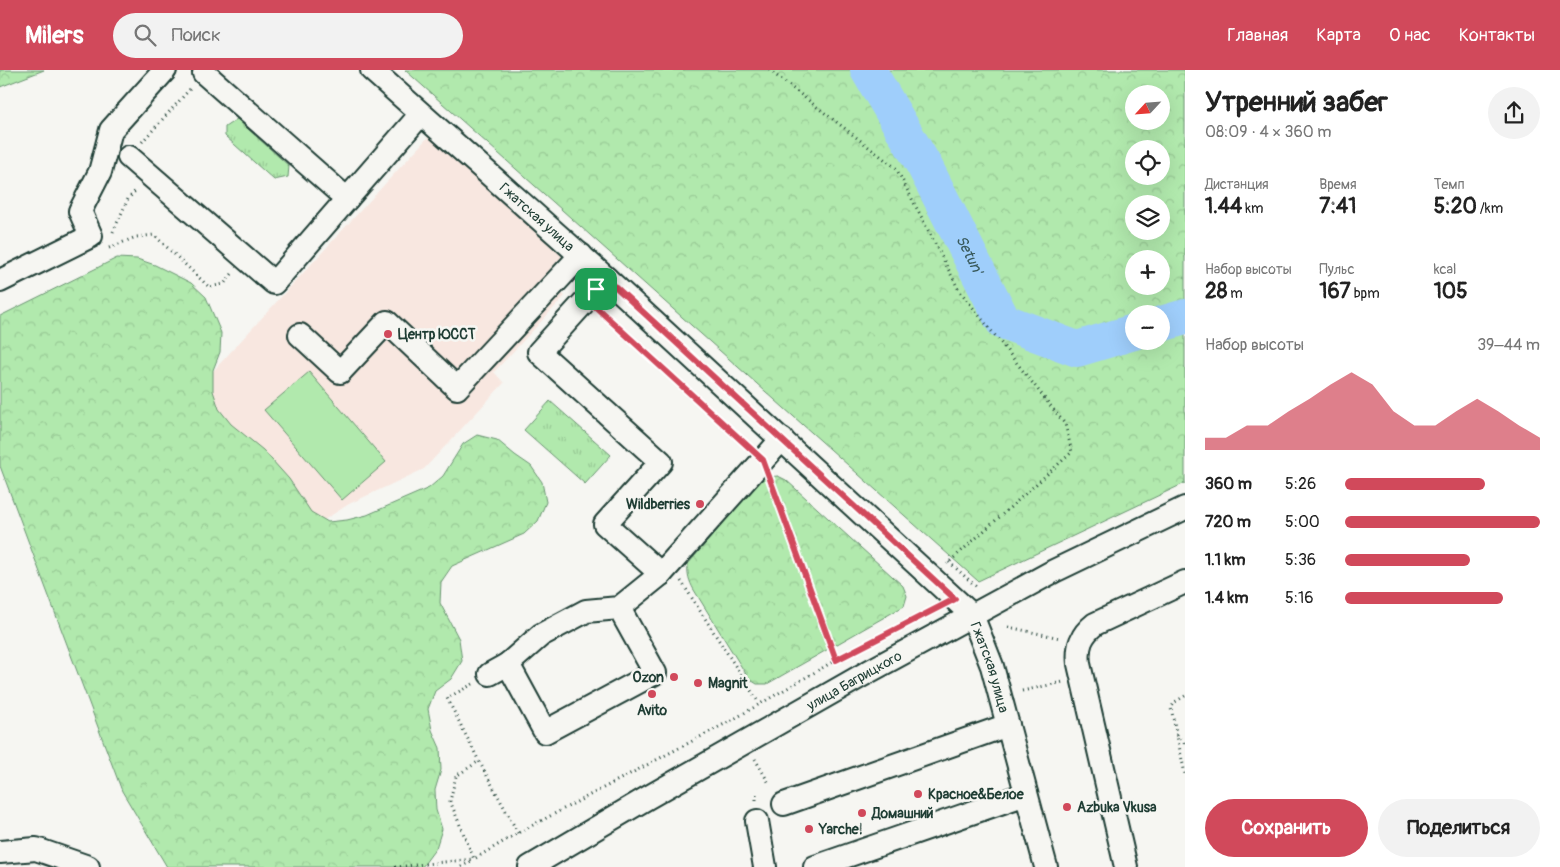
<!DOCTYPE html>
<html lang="ru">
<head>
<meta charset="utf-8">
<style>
	:root { --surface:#fff; --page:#f2f2f2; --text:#222; --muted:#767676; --accent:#d1495b }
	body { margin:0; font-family:Pangolin,sans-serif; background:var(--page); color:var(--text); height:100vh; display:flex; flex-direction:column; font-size:19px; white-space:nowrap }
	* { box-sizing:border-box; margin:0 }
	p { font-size:16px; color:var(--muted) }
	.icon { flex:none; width:28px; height:28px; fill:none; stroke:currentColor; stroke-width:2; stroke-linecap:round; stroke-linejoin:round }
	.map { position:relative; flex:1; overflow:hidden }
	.sheet { display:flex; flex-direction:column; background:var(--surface); width:375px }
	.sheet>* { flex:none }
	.needle { width:32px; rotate:244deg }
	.controls { position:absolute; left:1125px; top:15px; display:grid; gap:10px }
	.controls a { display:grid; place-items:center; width:45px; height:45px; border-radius:50%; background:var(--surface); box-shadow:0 5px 20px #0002; font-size:25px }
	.pin { position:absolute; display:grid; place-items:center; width:42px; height:42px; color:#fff; margin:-21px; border-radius:10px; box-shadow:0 2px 8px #0006 }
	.round { display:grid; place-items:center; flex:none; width:52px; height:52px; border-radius:26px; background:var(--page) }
	.headline { display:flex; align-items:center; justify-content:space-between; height:85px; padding:0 20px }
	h1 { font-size:28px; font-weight:800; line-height:38px }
	.stats { display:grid; grid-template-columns:repeat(3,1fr); gap:8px; height:85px; padding:5px 20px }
	.stats div { display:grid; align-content:center }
	.stats b { font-size:21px; font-weight:800 }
	.stats small { font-size:14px; font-weight:400 }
	.stats p { font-size:14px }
	.chart { height:140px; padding:10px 20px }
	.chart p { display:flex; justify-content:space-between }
	.chart svg { width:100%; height:90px; margin-top:5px; fill:var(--accent); opacity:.7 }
	.button { display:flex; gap:10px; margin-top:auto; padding:10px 20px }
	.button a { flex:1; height:58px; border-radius:30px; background:var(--accent); color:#fff; font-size:20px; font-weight:800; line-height:58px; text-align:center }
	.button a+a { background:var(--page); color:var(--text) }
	ul { padding:0 20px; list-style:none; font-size:16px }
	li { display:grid; grid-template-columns:80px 60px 1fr; align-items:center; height:38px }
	li i { height:12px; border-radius:6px; background:var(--accent) }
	header { display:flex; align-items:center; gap:30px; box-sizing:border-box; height:70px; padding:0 25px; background:var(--accent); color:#fff }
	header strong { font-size:24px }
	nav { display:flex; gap:28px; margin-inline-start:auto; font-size:18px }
	.search { width:350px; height:45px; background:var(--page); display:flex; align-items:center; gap:12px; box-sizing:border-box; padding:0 18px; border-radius:28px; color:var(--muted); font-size:19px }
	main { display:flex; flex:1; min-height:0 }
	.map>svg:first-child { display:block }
	.built { fill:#f8e7e0 }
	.grass { fill:url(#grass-tufts); stroke:#689370 }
	.forest { fill:url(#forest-crowns); stroke:#689370; fill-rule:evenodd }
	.pitch { fill:#b1e9ad; stroke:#689370 }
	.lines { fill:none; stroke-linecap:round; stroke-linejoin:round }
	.river { stroke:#9fcefb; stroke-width:36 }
	.minor-casing { stroke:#1f3d34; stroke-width:26 }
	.path { stroke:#1f3d34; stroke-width:3; stroke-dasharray:1 4; stroke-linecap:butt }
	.minor { stroke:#f6f6f2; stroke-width:22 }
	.route-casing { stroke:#fff; stroke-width:10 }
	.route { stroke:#d1495b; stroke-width:6 }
	.poi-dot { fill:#d1495b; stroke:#f6f6f2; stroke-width:2 }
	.labels { text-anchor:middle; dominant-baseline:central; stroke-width:5; stroke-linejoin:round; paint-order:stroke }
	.street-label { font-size:14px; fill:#1f3d34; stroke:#f6f6f2 }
	.poi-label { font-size:14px; font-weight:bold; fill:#1f3d34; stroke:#f6f6f2; text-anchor:start }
	.water-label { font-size:15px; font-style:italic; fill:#395a5c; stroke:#f6f6f2 }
</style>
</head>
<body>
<header>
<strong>Milers</strong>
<div class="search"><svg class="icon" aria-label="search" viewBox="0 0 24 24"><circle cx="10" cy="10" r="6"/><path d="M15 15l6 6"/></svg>Поиск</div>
<nav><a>Главная</a><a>Карта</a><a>О нас</a><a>Контакты</a></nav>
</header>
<main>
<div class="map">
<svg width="1185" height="797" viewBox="0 0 1185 797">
	<defs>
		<pattern id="grass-tufts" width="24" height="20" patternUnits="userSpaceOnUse" patternTransform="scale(1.25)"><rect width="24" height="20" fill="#b1e9ad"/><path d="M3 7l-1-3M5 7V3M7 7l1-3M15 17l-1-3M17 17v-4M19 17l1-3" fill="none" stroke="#98c995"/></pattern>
		<pattern id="forest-crowns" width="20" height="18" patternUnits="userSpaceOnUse" patternTransform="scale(1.25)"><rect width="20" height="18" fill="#b1e9ad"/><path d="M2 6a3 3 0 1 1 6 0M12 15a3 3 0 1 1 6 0" fill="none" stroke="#98c995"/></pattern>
	</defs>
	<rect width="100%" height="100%" fill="#f6f6f2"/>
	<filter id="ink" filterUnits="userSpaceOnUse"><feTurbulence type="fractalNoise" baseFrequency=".02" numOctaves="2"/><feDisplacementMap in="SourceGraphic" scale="10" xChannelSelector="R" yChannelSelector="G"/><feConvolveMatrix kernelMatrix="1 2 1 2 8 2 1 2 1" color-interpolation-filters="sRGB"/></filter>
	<g filter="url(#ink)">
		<polygon class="built" points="429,66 567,187 547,208 565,226 494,302 504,313 424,399 349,434 243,502 170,348"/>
		<g class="grass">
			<polygon points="237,49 289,96 288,107 274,110 225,66 225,57"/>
			<polygon points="550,331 611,385 585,414 524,360"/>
		</g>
		<g class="forest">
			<polygon points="0,0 44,0 0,17"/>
			<path d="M 405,0 L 1185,0 L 1185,413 L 978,511 ZM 1134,24 L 1161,24 L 1161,51 L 1134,51 ZM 1134,79 L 1161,79 L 1161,106 L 1134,106 ZM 1134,134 L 1161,134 L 1161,161 L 1134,161 ZM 1134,189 L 1161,189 L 1161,216 L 1134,216 ZM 1134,244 L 1161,244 L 1161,271 L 1134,271 Z"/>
			<polygon points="117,188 137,189 155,195 191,213 206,227 221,263 220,282 213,300 213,321 219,339 231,354 263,380 289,409 311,442 328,452 347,450 367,445 429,418 443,406 463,374 477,365 497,370 515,385 531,396 542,412 546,432 538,451 524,464 452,496 441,512 440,533 459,569 462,591 451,609 435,621 428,639 432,660 440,678 441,700 435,720 436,740 442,759 436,778 422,797 167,797 122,721 0,396 0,246"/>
			<path d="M 778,406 L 786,410 L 903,516 L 907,526 L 904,536 L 767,614 L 757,614 L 749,609 L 694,520 C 689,511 687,504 688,494 L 759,411 L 768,407 Z"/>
		</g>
		<polygon class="pitch" points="309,302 386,392 342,430 264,340"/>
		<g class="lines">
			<g class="river">
				<path id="s1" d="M 868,0 L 925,97 L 1003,251 L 1077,279 L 1134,262"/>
				<polyline points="1161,254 1185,247"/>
			</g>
			<g class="minor-casing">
				<g id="minor">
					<path id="s2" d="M 372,0 L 606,208 L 972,545 L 992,596 L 1046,797"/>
					<polyline points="204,3 347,129"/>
					<polyline points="129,87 274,213 421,44"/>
					<polyline points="606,208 539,282 661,392 605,454 661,504"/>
					<polyline points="0,211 91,166 80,141 100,102 111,60 165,0"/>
					<polyline points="300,265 340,302 387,252 457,318 581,185"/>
					<polyline points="508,594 545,662 655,603 619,538"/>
					<polyline points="490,604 508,594 541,565 586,541 619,538 661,504 782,369"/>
					<polyline points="784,734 1008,655"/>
					<polyline points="757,751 765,797"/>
					<polyline points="0,782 36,779 88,797"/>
					<path id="s3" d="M 530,797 L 647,728 L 868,602 L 1054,501 L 1185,438"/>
					<polyline points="815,797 1026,724"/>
					<path d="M 1126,797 L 1079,594 C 1077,576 1081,565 1095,554 L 1185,512"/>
				</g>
			</g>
			<g class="path">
				<polyline points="769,0 896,98 959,220 1065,354 1072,382 947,494"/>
				<polyline points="142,72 190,19"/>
				<polyline points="113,162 128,129 136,120"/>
				<polyline points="109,178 136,167 154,165 209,217 224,214 232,204"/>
				<polyline points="602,243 748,377"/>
				<polyline points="771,413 836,590"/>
				<polyline points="949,492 978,518"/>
				<polyline points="681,511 759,633"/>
				<polyline points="1008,557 1060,568"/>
				<polyline points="473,614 447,628 479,691"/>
				<polyline points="1022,621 1063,612"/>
				<polyline points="1185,626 1175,632 1171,638 1185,704"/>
				<polyline points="1177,665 1185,674"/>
				<polyline points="755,689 770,715"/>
				<polyline points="756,724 756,732"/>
				<polyline points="518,763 479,691 456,706 450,731 474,789 518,763 734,649 836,590 933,540"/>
				<polyline points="395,797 474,789"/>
				<polyline points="461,797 471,791"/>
			</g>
			<use href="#minor" class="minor"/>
		</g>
	</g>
	<g class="lines" filter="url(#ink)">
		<g class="route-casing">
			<polygon id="route" points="606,208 955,529 836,590 763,390 587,229"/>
		</g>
		<use href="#route" class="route"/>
	</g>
	<g class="poi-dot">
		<circle cx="388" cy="264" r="5"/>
		<circle cx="700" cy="434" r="5"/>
		<circle cx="674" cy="607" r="5"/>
		<circle cx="698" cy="613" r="5"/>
		<circle cx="652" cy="624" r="5"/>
		<circle cx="918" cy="724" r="5"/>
		<circle cx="1067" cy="737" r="5"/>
		<circle cx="862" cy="743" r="5"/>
		<circle cx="809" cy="759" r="5"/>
	</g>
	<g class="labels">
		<g class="street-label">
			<text stroke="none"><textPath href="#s2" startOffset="221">Гжатская улица</textPath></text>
			<text stroke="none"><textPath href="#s2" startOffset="866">Гжатская улица</textPath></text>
			<text stroke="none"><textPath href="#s3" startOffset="374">улица Багрицкого</textPath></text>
		</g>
		<g class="poi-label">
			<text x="398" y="264">Центр ЮССТ</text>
			<text x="690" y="434" text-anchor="end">Wildberries</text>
			<text x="664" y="607" text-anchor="end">Ozon</text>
			<text x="708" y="613">Magnit</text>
			<text x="652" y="640" text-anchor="middle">Avito</text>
			<text x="928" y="724">Красное&amp;Белое</text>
			<text x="1077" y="737">Azbuka Vkusa</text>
			<text x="872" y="743">Домашний</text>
			<text x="819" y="759">Yarche!</text>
		</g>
		<g class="water-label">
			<text stroke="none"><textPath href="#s1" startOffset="211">Setun'</textPath></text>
		</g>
	</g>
</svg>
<div class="controls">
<a><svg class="needle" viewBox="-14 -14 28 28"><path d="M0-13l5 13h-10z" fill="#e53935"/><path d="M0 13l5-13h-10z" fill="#767676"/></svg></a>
<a><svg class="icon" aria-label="locate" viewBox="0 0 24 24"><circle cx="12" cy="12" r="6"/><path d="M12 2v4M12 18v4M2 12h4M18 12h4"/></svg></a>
<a><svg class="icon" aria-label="layers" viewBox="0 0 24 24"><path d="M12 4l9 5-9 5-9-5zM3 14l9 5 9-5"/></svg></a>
<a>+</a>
<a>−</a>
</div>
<div class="pin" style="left:596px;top:219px;background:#1e9e55"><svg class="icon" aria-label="arrive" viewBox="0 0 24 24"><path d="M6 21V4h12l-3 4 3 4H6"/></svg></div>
</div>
<section class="sheet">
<div class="headline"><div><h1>Утренний забег</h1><p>08:09 · 4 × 360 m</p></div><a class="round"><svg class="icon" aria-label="share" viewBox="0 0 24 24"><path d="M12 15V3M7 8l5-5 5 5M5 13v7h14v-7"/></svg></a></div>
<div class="stats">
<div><p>Дистанция</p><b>1.44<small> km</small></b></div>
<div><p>Время</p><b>7:41</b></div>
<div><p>Темп</p><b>5:20<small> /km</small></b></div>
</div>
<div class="stats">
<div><p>Набор высоты</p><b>28<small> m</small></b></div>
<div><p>Пульс</p><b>167<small> bpm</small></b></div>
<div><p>kcal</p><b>105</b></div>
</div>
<div class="chart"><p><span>Набор высоты</span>39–44 m</p>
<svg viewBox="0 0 160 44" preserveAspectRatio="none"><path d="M0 44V38L10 38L20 32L30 32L40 25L50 19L60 12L70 6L80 12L90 25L100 32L110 32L120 25L130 19L140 25L150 32L160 38V44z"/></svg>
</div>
<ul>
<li><b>360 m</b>5:26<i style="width:72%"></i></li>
<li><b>720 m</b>5:00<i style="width:100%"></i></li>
<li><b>1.1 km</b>5:36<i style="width:64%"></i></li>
<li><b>1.4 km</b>5:16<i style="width:81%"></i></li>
</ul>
<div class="button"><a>Сохранить</a><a>Поделиться</a></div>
</section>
</main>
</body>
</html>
